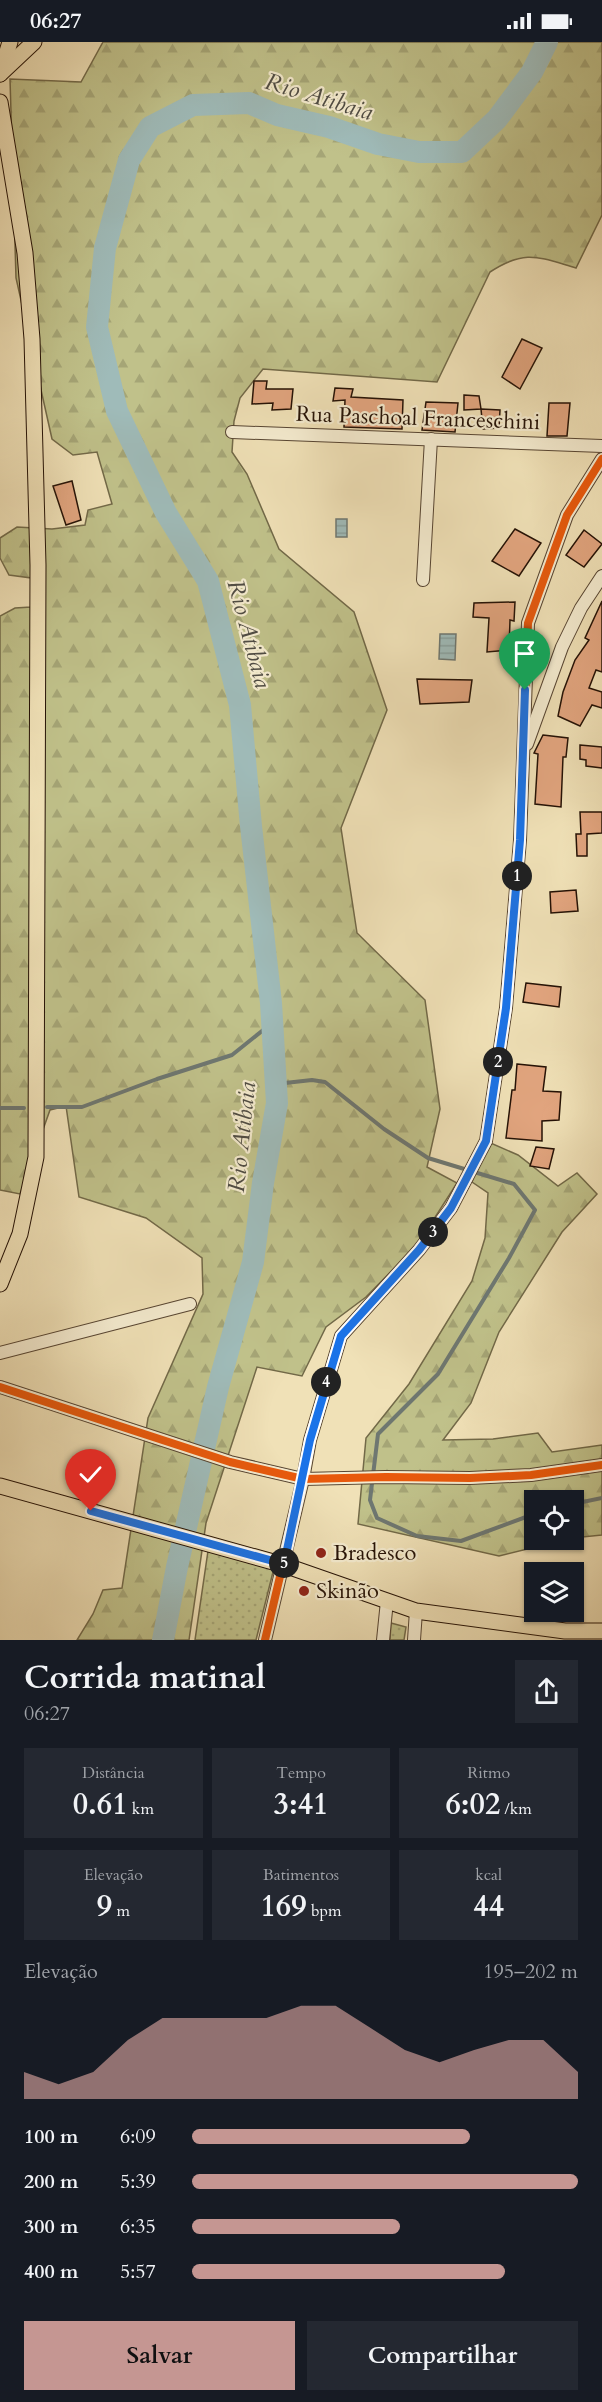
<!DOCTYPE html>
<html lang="pt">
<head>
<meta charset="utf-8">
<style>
	:root { --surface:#171b24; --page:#242831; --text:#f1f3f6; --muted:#9ea1a6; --accent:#c59692 }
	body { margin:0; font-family:Cardo,serif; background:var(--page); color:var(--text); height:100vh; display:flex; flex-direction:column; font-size:22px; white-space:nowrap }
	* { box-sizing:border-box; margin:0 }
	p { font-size:20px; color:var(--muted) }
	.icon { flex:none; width:33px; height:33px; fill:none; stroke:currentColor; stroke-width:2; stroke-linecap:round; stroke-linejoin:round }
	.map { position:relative; height:1598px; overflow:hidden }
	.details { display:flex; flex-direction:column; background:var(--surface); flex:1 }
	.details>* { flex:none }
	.tools { position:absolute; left:524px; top:1448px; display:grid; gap:12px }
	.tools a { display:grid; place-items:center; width:60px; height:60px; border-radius:0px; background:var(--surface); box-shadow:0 2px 4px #0004; font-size:30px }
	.pin { position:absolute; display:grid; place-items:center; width:51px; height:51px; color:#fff; margin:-62px -26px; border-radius:50% 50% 50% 0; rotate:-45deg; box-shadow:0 0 6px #0007 }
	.pin .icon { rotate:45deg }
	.km { position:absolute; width:30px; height:30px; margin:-15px; border-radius:50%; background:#222; color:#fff; font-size:16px; line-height:30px; text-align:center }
	.round { display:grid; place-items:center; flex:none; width:63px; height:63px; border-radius:0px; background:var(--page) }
	.headline { display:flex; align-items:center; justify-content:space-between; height:102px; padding:0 24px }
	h1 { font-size:33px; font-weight:600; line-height:45px }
	.metrics { display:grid; grid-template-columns:repeat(3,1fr); gap:9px; height:102px; padding:6px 24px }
	.metrics div { display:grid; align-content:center; border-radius:0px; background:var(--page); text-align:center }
	.metrics b { font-size:30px; font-weight:600 }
	.metrics small { font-size:16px; font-weight:400 }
	.metrics p { font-size:16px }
	.chart { height:168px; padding:12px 24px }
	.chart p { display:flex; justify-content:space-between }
	.chart svg { width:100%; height:108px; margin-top:6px; fill:var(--accent); opacity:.7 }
	.button { display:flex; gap:12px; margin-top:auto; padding:12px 24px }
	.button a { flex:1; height:69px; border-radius:0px; background:var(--accent); color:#111; font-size:24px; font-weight:600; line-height:69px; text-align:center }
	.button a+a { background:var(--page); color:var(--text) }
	ul { padding:0 24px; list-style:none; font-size:20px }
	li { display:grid; grid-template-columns:96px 72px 1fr; align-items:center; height:45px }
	li i { height:15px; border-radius:8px; background:var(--accent) }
	.status { display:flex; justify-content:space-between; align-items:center; height:42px; padding:0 30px; background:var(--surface); direction:ltr }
	.status svg { height:16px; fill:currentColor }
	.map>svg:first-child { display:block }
	.green { fill:url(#green-dots); stroke:#726948; stroke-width:1.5 }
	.forest { fill:url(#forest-firs); stroke:#726948; stroke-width:1.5 }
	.water { fill:url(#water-rules); stroke:#6e7771; stroke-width:1.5 }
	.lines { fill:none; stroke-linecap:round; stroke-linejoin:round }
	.stream { stroke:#6e7771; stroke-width:4 }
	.river { stroke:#9fbbb9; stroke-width:22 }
	.building { fill:#e2a57f; stroke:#241105; stroke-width:1.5 }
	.minor-casing { stroke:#574532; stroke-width:14 }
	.major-casing { stroke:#241105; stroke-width:17 }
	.minor { stroke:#f5ecd0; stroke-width:12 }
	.major { stroke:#f0e1b7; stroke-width:15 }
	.cycleway-casing { stroke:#f5ecd0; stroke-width:11 }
	.cycleway { stroke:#e8590c; stroke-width:8 }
	.route-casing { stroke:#fff; stroke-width:12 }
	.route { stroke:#1a73e8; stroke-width:8 }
	.poi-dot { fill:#8f2418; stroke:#f5ecd0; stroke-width:2 }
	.labels { text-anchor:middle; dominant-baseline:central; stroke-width:4.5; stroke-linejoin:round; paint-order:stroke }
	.street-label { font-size:22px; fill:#241105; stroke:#f5ecd0 }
	.poi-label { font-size:22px; fill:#241105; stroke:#f5ecd0; text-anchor:start }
	.water-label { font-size:24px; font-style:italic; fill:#4f4c44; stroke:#f5ecd0 }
</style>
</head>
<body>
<div class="status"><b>06:27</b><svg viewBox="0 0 49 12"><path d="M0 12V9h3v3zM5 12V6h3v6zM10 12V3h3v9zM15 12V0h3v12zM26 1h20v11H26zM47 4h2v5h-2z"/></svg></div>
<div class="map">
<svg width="602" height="1598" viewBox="0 0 602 1598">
	<defs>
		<pattern id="green-dots" width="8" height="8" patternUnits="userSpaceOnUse" patternTransform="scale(1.5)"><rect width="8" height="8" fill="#c0c18a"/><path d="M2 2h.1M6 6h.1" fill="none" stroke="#a5a576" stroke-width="1.8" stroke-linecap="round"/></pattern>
		<pattern id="forest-firs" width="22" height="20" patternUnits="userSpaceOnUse" patternTransform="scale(1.5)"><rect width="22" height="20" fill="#c0c18a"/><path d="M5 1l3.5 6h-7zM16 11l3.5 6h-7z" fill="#a5a576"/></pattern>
		<pattern id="water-rules" width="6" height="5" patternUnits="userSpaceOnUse" patternTransform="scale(1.5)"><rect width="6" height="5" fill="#9fbbb9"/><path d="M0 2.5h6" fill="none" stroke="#89a09e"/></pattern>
	</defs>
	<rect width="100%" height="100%" fill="#f0e1b7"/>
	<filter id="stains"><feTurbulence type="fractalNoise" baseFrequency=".00333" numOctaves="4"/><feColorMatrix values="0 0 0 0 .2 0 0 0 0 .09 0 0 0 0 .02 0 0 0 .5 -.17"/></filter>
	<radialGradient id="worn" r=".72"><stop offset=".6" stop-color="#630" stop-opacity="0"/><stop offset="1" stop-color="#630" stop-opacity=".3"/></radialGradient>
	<g class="green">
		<polygon points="208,1509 274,1526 256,1598 195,1598"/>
		<polygon points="391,1581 406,1585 404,1598 390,1598"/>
	</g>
	<g class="forest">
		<path d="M 103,0 L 602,0 L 602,173 L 576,226 C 538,215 525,207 490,230 L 437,340 L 263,327 L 240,356 L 234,379 L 232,410 L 247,432 L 279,507 L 354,570 L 387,668 L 341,786 L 357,891 L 425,958 L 440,1067 L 427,1125 L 457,1141 L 418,1202 L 366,1255 L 326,1285 L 302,1334 L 257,1325 L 206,1481 L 189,1598 L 77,1598 L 93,1572 L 103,1548 L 122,1546 L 148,1376 L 203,1252 L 202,1216 L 146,1176 L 79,1155 L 66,1064 L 50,1068 L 20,1152 L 0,1148 L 0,574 L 15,566 L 31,565 L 31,536 L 9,533 L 0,516 L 0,496 L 17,485 L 52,487 L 85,483 L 88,468 L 112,462 L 97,410 L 73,413 L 52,397 L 16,236 L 10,37 L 81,40 Z"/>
		<polygon points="486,1099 518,1113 558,1144 577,1131 597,1152 562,1190 499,1290 471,1361 443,1398 493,1397 538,1391 552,1410 602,1403 602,1493 573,1496 573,1458 534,1458 534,1497 568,1497 499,1514 358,1482 366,1396 409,1342 472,1239 485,1196 488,1151 472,1140"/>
	</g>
	<g class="water">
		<rect x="336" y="477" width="11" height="18"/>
		<polygon points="440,592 456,592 455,618 439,617"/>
	</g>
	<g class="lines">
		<g class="stream">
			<polyline points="276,1042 312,1038 325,1040 384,1087 428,1116 514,1142 535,1168 509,1216 438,1332 378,1392 370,1458 377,1476 417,1494 461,1499 534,1472"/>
			<polyline points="47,1065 82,1065 157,1037 232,1013 272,981"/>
			<polyline points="0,1066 24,1066"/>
			<polyline points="573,1462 602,1456"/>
		</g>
		<polyline class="river" points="163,1598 177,1525 218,1345 253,1220 263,1141 277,1061 271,961 251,784 240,663 208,539 166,471 117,369 97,285 105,206 129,118 150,85 193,63 249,61 277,73 329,85 378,102 419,110 462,110 497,77 532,30 547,0"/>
	</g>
	<g class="building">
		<polygon points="522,297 542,306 520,347 502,335"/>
		<polygon points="254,339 267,339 266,347 293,347 291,367 272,368 273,361 252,362"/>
		<polygon points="335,346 353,347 351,355 403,358 402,387 344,385 345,358 333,359"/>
		<polygon points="464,353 479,354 481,367 464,368"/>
		<polygon points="426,360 458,361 455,390 422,388"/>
		<polygon points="549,361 570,361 567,394 547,394"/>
		<polygon points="481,367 500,368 499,386 483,387"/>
		<polygon points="72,439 81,478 66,483 53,444"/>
		<polygon points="515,487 541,501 519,534 492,519"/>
		<polygon points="584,488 602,502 584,525 566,513"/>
		<polygon points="602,559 602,630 596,628 589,646 602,650 602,666 592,663 580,684 558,674 563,650 575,618 589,598 585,596"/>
		<polygon points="515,560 514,579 510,578 509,608 487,610 489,576 473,575 474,561"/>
		<polygon points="417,637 472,638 469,660 420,662"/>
		<polygon points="543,693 568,696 566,715 563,715 561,765 535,762 538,712 534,711"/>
		<polygon points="580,703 602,705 602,726 586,724 586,718 580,717"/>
		<polygon points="580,770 602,770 602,791 587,792 587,814 577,814 576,792 581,792"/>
		<polygon points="576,848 578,869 551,871 550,850"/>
		<polygon points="526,941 561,945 559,965 523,960"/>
		<polygon points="517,1022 546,1025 543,1049 561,1050 559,1078 542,1079 542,1099 506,1096 512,1048 515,1048"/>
		<polygon points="536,1105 554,1107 549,1127 530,1124"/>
	</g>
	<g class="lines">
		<g class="minor-casing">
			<g id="minor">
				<polyline points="232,390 602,404"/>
				<polyline points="423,538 431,397"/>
				<polyline points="527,702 562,605 581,566 602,534"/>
				<polyline points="0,1311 190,1262"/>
				<polyline points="0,1345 230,1420 303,1437 386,1435 470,1436 531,1433 602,1423"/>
				<polyline points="265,1598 303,1437 310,1398 341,1294 419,1208 451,1166 486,1099 506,966 520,798 528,581 567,473 602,417"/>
				<polyline points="383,1598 387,1559"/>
				<polyline points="414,1598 416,1569"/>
			</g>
		</g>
		<g class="major-casing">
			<g id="major">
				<polyline points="0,32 34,0"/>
				<polyline points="0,32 10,0"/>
				<polyline points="0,60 25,211 32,297 38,523 36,1115 20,1192 0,1242"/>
				<polyline points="0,1444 284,1523 416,1569 565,1589 602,1589"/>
			</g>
		</g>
		<use href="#minor" class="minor"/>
		<use href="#major" class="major"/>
		<g class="cycleway-casing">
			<g id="cycleway">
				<polyline points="0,1345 230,1420 303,1437 386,1435 470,1436 531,1433 602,1423"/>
				<polyline points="265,1598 303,1437 310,1398 341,1294 419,1208 451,1166 486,1099 506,966 520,798 528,581 567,473 602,417"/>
			</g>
		</g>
		<use href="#cycleway" class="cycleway"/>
	</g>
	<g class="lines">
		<g class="route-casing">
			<polyline id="route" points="91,1469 284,1522 310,1398 341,1294 419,1208 451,1166 486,1099 506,966 520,798 525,648"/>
		</g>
		<use href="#route" class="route"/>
	</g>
	<g class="poi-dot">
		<circle cx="321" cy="1511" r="6"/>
		<circle cx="304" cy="1549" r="6"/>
	</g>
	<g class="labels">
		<g class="street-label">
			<text transform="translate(418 376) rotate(2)">Rua Paschoal Franceschini</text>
		</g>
		<g class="poi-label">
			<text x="333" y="1511">Bradesco</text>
			<text x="316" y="1549">Skinão</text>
		</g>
		<g class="water-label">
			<text transform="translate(319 55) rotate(17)">Rio Atibaia</text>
			<text transform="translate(249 592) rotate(75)">Rio Atibaia</text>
			<text transform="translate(242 1095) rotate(-84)">Rio Atibaia</text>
		</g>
	</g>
	<rect width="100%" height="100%" filter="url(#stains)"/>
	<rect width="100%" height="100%" fill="url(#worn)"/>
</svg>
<div class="tools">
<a><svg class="icon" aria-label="locate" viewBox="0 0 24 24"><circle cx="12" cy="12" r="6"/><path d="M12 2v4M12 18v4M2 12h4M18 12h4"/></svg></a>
<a><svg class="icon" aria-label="layers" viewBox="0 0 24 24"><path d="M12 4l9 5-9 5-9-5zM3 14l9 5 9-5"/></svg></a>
</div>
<div class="pin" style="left:525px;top:648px;background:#1e9e55"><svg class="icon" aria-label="arrive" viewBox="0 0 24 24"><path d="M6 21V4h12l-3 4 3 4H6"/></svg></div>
<div class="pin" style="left:91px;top:1469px;background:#d93025"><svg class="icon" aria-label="check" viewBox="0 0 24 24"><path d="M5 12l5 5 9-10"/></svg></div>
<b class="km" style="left:517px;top:834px">1</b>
<b class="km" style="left:498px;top:1020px">2</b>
<b class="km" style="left:433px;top:1190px">3</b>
<b class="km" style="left:326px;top:1340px">4</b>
<b class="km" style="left:284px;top:1521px">5</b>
</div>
<section class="details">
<div class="headline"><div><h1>Corrida matinal</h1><p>06:27</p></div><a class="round"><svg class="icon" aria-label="share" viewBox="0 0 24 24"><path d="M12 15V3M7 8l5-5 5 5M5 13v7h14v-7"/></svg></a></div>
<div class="metrics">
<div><p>Distância</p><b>0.61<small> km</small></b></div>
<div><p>Tempo</p><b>3:41</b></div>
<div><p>Ritmo</p><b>6:02<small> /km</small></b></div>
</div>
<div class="metrics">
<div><p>Elevação</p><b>9<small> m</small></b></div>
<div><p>Batimentos</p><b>169<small> bpm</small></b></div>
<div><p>kcal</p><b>44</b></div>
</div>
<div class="chart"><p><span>Elevação</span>195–202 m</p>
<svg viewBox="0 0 160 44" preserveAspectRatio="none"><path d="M0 44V33L10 38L20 33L30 20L40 11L50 11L60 11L70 11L80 6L90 6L100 15L110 24L120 29L130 24L140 20L150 20L160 33V44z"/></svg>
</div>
<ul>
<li><b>100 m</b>6:09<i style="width:72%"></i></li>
<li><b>200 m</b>5:39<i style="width:100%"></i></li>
<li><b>300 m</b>6:35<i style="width:54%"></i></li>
<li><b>400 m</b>5:57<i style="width:81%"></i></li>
</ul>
<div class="button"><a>Salvar</a><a>Compartilhar</a></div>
</section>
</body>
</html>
